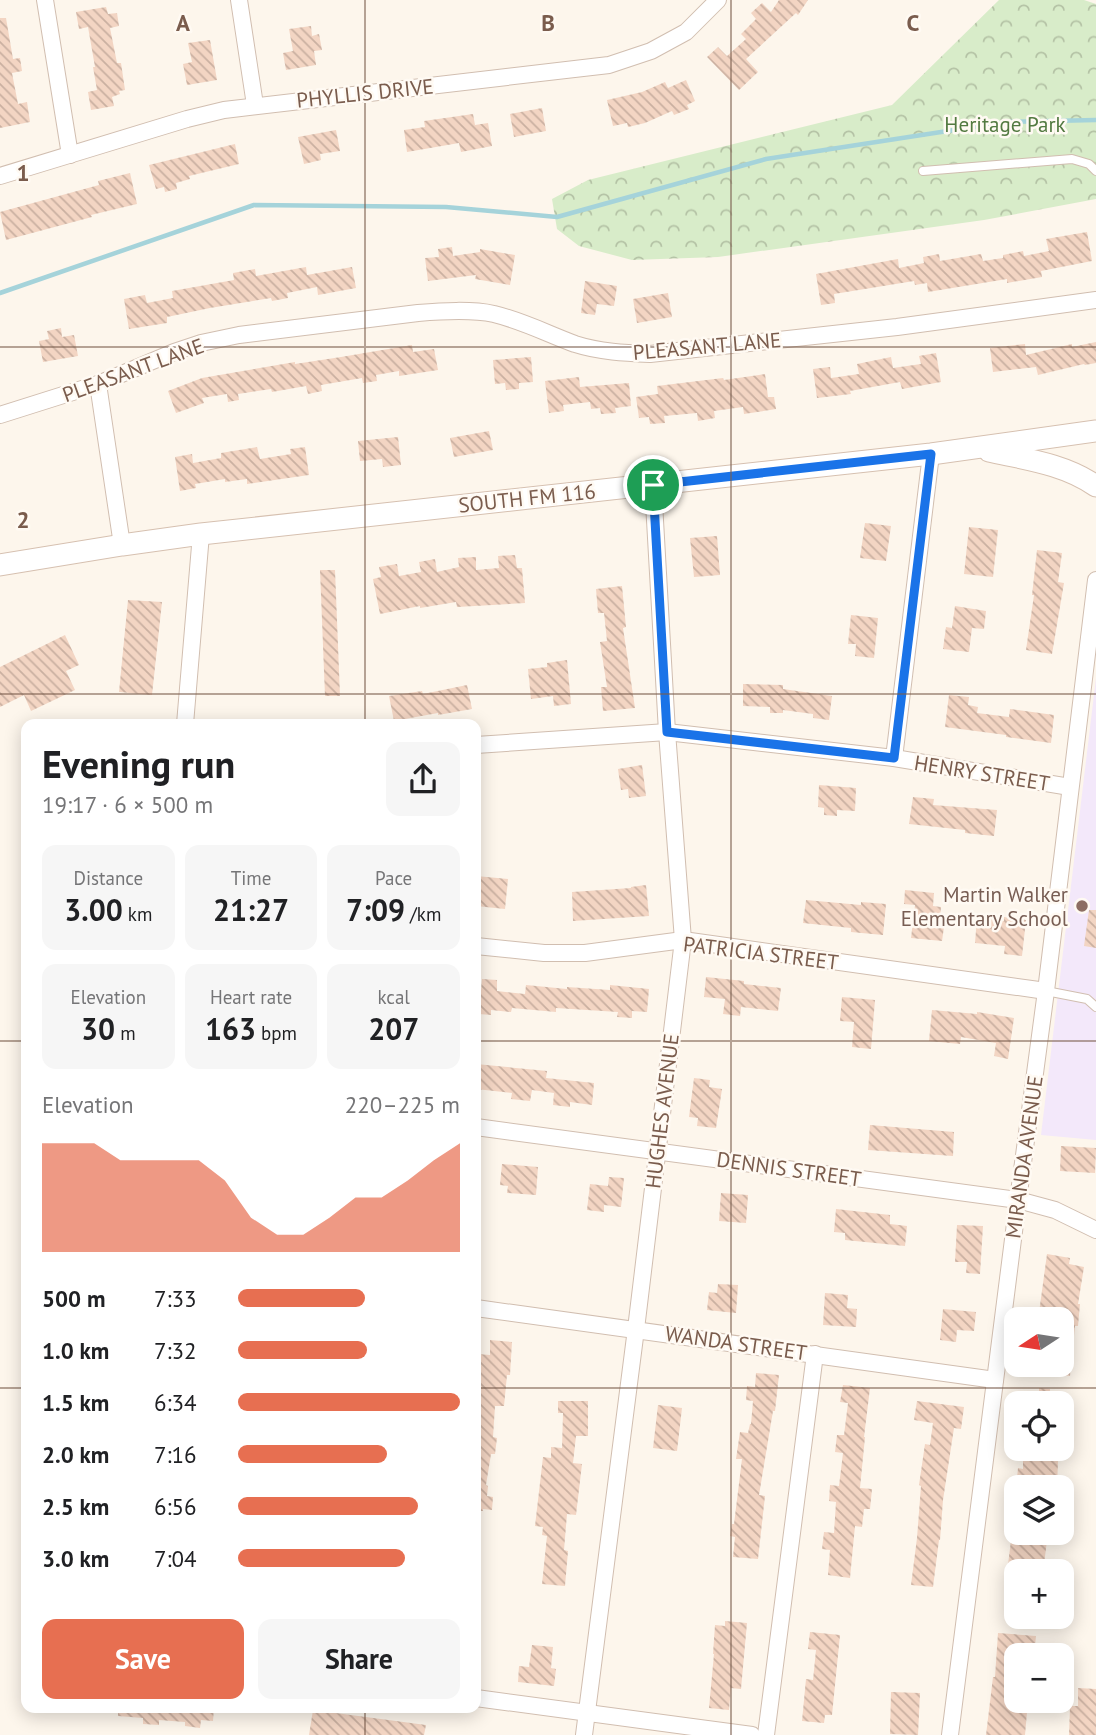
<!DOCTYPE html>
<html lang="en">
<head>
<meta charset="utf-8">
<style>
	:root { --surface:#fff; --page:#f6f6f6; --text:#202124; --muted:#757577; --accent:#e76f51 }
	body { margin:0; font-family:"PT Sans",sans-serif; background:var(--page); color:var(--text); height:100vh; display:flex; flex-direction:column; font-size:26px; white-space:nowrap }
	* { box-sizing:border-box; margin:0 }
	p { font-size:23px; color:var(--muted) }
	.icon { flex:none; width:38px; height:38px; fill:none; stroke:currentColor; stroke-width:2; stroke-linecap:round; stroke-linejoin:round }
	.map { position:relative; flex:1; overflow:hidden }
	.panel { position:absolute; left:21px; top:719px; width:460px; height:994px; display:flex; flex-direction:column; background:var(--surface); border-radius:14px; box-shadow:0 4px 18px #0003 }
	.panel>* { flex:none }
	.needle { width:46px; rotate:258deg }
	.controls { position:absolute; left:1004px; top:1307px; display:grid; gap:14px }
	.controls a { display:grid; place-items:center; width:70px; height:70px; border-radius:14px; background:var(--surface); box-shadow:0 4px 18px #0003; font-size:35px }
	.pin { position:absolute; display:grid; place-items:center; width:60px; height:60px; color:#fff; margin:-30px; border:4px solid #fff; border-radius:50%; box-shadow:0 2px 7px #0007 }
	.round { display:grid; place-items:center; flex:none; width:74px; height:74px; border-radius:14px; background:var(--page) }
	.headline { display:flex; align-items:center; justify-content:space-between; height:119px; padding:0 21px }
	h1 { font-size:38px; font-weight:700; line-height:52px }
	.stats { display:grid; grid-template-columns:repeat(3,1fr); gap:10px; height:119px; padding:7px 21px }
	.stats div { display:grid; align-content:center; border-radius:14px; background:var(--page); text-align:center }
	.stats b { font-size:30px; font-weight:700 }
	.stats small { font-size:19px; font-weight:400 }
	.stats p { font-size:19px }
	.chart { height:196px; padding:14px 21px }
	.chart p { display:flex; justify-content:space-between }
	.chart svg { width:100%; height:126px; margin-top:7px; fill:var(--accent); opacity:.7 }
	.primary-button { display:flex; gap:14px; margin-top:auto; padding:14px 21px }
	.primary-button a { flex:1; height:80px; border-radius:14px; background:var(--accent); color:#fff; font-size:28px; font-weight:700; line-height:80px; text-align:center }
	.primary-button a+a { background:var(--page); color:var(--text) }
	ul { padding:0 21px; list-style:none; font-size:23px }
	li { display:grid; grid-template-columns:112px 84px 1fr; align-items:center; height:52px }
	li i { height:18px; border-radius:9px; background:var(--accent) }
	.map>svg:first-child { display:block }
	.education { fill:#f3e8fa }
	.park { fill:url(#park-crowns) }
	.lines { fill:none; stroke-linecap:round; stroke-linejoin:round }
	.stream { stroke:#a5d3da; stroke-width:4.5 }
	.building { fill:url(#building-back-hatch) }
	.lane-casing { stroke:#d1beb0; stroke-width:10 }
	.street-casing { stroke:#d1beb0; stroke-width:18 }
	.secondary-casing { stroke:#d6c0b0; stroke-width:23 }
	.lane { stroke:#fff; stroke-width:8 }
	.street { stroke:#fff; stroke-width:16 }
	.secondary { stroke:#fff; stroke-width:21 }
	.route-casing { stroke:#fff; stroke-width:14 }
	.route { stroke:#1a73e8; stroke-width:9 }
	.grid { fill:none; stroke:#7a5c4d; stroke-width:2; stroke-opacity:0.55 }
	.education-dot { fill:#8d6e63; stroke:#fffaf3; stroke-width:2.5 }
	.labels { text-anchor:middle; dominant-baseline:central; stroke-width:5; stroke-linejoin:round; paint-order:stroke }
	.street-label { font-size:21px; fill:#7a5c4d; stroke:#fffaf3 }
	.park-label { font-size:21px; fill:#537a41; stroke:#fffaf3 }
	.education-label { font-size:21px; fill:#785e54; stroke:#fffaf3; text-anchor:end }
	.grid-label { font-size:23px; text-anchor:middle; font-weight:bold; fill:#7a5c4d; stroke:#fffaf3; stroke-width:5; stroke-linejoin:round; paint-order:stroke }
</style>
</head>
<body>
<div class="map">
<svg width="1096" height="1735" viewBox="0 0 1096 1735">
	<defs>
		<pattern id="park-crowns" width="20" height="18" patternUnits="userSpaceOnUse" patternTransform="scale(1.75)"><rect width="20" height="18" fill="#d8ecc9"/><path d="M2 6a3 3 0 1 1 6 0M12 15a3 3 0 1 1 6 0" fill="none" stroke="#b4c2a5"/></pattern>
		<pattern id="building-back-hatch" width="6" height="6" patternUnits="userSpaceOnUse" patternTransform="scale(1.75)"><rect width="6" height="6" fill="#f3d5c3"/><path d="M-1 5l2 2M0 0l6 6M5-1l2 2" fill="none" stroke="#cab0a1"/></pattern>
	</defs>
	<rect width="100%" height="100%" fill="#fdf6ec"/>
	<polygon class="education" points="1096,678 1096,1140 1041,1135"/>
	<polygon class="park" points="999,0 1084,0 1096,4 1096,199 984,220 718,257 632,260 579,246 557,229 552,199 588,180 892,105"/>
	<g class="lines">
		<polyline class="stream" points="0,293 254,205 446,207 557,217 766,159 1006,122 1096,120"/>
	</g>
	<g class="building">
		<polygon points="779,0 808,0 798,15 796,13 746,59 758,72 739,90 707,57 718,47 727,56 746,39 741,34 756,19 751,13 762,3 771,12"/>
		<polygon points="106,7 108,14 117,13 119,26 110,28 117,63 121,63 125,90 119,91 120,94 112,97 114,106 91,110 88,92 97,90 93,67 95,67 88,27 79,29 76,12"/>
		<polygon points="0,18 6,18 13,59 20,58 22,71 12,73 18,104 27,102 30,122 0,128"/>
		<polygon points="311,26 312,36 319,34 322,50 314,51 316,65 286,70 283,53 293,51 289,29"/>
		<polygon points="210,40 217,80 187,85 183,64 192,62 188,43"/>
		<polygon points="686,80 695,101 687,105 689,109 674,115 672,111 645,123 628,127 627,123 613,126 607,100 642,92 665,82 668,88"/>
		<polygon points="542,108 546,131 514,137 510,114"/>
		<polygon points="473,114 475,125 488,123 492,146 461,152 459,143 407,152 404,130 425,127 424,121"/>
		<polygon points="336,130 340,151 320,154 321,160 304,164 298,137"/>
		<polygon points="235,144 239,164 189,176 190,179 176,183 177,189 165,192 164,187 156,189 149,165"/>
		<polygon points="130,173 137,204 91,215 92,217 6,240 0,212 99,185 98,181"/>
		<polygon points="1087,232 1092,261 1041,271 1042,277 1007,283 1007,279 928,292 927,283 915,285 914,281 834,294 835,303 821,305 816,274 898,259 899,268 924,263 923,257 939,254 940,261 981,254 983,261 1003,258 1003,255 1023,251 1024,256 1049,251 1046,239"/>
		<polygon points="452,247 453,256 480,252 480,249 515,255 510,285 475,279 476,275 428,281 425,258 439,257 438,249"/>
		<polygon points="306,267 307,275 352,267 356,288 318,295 317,287 287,293 288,298 272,301 271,298 210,308 167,317 167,323 129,329 124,299 145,295 147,303 173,298 172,291 234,280 233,273 255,269 256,276"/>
		<polygon points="585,281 617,286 614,306 597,304 595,315 581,313"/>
		<polygon points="668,293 672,317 637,323 633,299"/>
		<polygon points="61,328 62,337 74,335 78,356 43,362 39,341 49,339 47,331"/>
		<polygon points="1096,342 1096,363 1085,365 1084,364 1038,375 1036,367 993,372 990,348 1025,344 1026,355 1072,344 1072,347"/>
		<polygon points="412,345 413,352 434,349 438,370 399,376 399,371 376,375 377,381 363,383 362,378 321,385 322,391 308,394 306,386 272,392 271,389 238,394 239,400 228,402 227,394 202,398 204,403 176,413 168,391 202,378 295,362 295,364 341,357"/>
		<polygon points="936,353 941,382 902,389 900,382 850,391 851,394 817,398 813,369 830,367 831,378 859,374 857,364 891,357 893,368 921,364 919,356"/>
		<polygon points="531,357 533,382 519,383 519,389 506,390 505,383 495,384 493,360"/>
		<polygon points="765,374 768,397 774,397 776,409 744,414 743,407 714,411 715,418 698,421 697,413 664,416 665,423 650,424 649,417 639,418 636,397 658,394 657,386 723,378 724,380"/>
		<polygon points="579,377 580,387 629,383 631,406 615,408 616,413 601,414 600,408 591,409 590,402 563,405 564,411 549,413 545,381"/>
		<polygon points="489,431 493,450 454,457 450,438"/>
		<polygon points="398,437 401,465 383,467 382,459 360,461 358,441"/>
		<polygon points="257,447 260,459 291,454 290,449 305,447 309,475 247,484 247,479 225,482 225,479 195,484 196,488 180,491 175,457 192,454 193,463 221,458 221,453"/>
		<polygon points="865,523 891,526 886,561 860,558"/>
		<polygon points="969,527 998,530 993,577 964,574"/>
		<polygon points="717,536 720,575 694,577 690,538"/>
		<polygon points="1037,550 1062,553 1058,582 1064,583 1052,654 1026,650 1034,595 1032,595"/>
		<polygon points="515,555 517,568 522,568 525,603 457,607 456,602 420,608 420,606 380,614 373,579 381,577 379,567 397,564 399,576 421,572 419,562 435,559 437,572 459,567 458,558 476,557 476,570 499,568 498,556"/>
		<polygon points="320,570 335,570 340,696 325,696"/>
		<polygon points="622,586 626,627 623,628 635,708 603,711 601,687 607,687 600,642 607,641 604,613 598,613 596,589"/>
		<polygon points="128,600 162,602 152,695 119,692"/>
		<polygon points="955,606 986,611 984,629 972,628 969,652 943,649 946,627 952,628"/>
		<polygon points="851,615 878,618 874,658 855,656 856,644 848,644"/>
		<polygon points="65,635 79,665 66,671 75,690 31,711 24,695 0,707 0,667"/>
		<polygon points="567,660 571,704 554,706 553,696 531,699 528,669 547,667 547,663"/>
		<polygon points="743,684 783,685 783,689 832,696 829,720 813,718 813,714 783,710 783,713 770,713 770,707 743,706"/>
		<polygon points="467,685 472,709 438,715 438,713 394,721 389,696 422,691 423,694"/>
		<polygon points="949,695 969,697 968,705 978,707 977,713 1009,717 1010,709 1054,715 1051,743 1006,737 1006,735 945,727"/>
		<polygon points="642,765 646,796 629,798 628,789 621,790 618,769"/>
		<polygon points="819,785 856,788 855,811 837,810 837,816 824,815 824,808 818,807"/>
		<polygon points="913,797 934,799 933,805 997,810 994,836 965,833 965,830 909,824"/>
		<polygon points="476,876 508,879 505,909 476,906"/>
		<polygon points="646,885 649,916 573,921 572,892 631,888 631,887"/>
		<polygon points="905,890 934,893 933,906 941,907 940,919 945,920 942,941 911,938 915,905 904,904"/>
		<polygon points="806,900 861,905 861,902 886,904 883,935 851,932 851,928 803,923"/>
		<polygon points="1089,910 1096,910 1096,948 1084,946"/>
		<polygon points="1004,917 1026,920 1022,956 1004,954 1005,946 975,943 977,918 1004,921"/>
		<polygon points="706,977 744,981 744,984 781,988 778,1011 741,1007 740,1016 723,1014 725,999 704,997"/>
		<polygon points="482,979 497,980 497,991 525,994 526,985 567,989 567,987 610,990 610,985 649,989 647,1012 632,1011 632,1018 617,1017 618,1012 556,1008 556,1012 512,1008 511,1012 491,1010 491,1015 479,1014"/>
		<polygon points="842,997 875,1000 871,1049 852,1047 854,1022 840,1021"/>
		<polygon points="932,1010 977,1014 977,1012 1014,1018 1008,1059 994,1056 996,1043 961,1037 960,1044 929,1041"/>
		<polygon points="476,1064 547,1071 546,1078 594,1083 592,1105 570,1102 570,1107 553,1105 554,1093 532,1090 530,1101 511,1099 512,1093 476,1089"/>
		<polygon points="694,1078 710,1080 709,1087 722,1089 716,1128 697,1126 698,1118 689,1117"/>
		<polygon points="870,1125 954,1132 953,1156 868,1150"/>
		<polygon points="1061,1146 1096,1148 1095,1173 1060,1171"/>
		<polygon points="502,1164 538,1167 536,1195 507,1193 508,1186 500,1185"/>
		<polygon points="609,1177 624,1178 621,1207 604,1205 604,1212 587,1210 590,1184 608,1186"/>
		<polygon points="721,1193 748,1195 746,1223 719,1221"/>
		<polygon points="836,1209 890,1215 890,1224 907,1226 905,1246 845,1240 845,1233 834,1232"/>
		<polygon points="957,1225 983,1226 980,1274 966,1273 967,1262 955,1262"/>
		<polygon points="1047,1254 1070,1258 1069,1264 1084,1267 1078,1304 1080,1304 1078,1326 1075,1326 1070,1376 1062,1375 1062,1320 1038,1320"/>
		<polygon points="718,1284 738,1285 736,1313 707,1310 709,1292 717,1293"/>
		<polygon points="825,1293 848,1295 847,1308 857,1309 856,1327 823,1325"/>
		<polygon points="943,1309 976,1312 974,1331 957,1330 956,1342 940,1340"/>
		<polygon points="490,1340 512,1342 510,1375 507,1375 504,1406 495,1406 493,1437 497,1438 495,1454 491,1454 486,1485 488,1486 487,1496 493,1497 492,1510 483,1509 483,1511 476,1511 476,1378 478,1354 490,1355"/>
		<polygon points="756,1373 779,1375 775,1411 773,1411 759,1495 765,1496 758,1559 733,1557 735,1537 730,1536 732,1524 734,1524 742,1459 736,1459 740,1432 748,1433 750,1424 751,1424 753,1401 746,1400 747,1386 755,1387"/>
		<polygon points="843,1385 870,1388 864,1437 865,1437 860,1488 872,1489 870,1509 864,1509 862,1527 855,1526 850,1578 828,1575 830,1550 822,1549 824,1532 834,1533 836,1502 829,1501 830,1485 839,1486 843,1453 835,1452 837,1435 844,1435 848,1403 840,1402"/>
		<polygon points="1039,1388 1050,1389 1049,1404 1028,1404 1029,1391 1039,1392"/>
		<polygon points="558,1401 588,1401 588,1436 576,1436 573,1463 582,1464 576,1515 567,1514 564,1550 568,1551 565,1586 542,1584 547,1536 542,1535 543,1527 535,1526 543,1457 551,1458 551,1447 562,1448 563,1413 558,1413"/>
		<polygon points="917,1401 964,1407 961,1429 954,1428 943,1500 940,1540 939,1540 933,1587 911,1585 917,1538 921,1486 919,1485 925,1444 930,1445 933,1423 914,1420"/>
		<polygon points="658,1405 682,1408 677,1451 653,1448"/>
		<polygon points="1023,1449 1062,1449 1061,1461 1058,1461 1057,1488 1016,1488 1018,1468 1023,1469"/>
		<polygon points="1012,1533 1048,1533 1043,1572 1007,1572"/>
		<polygon points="725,1621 747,1623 741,1689 731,1688 729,1710 709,1708 714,1654 713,1654 715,1625 725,1626"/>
		<polygon points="810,1632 840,1635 832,1715 825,1715 824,1723 802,1721 806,1679 813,1680 816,1650 808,1649"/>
		<polygon points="998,1633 1036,1636 1034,1656 1017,1656 1017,1701 1028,1701 1025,1735 986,1735 993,1677 995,1677"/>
		<polygon points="532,1645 553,1647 551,1668 556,1669 554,1686 518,1682 519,1666 529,1667"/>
		<polygon points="1078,1688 1096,1689 1096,1735 1069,1735 1070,1706 1078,1706"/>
		<polygon points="891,1692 920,1693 918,1735 890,1734"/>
		<polygon points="118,1708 214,1708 213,1721 201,1720 200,1728 185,1726 185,1722 159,1720 159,1725 143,1724 143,1718 118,1716"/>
		<polygon points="313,1710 426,1725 424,1735 309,1735"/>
	</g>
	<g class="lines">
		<g class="lane-casing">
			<g id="lane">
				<polyline points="923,171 1072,159 1089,164 1096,171"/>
				<polyline points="1046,991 1087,999 1096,1007"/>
			</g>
		</g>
		<g class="street-casing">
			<g id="street">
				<polyline points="45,0 70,155"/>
				<polyline points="239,0 255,105"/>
				<polyline points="0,176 187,119 224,110 609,65 651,51 686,32 718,0"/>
				<polyline points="98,384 122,545"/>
				<path d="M 0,415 L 98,384 L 174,352 L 201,343 L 239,335 L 418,313 C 442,311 471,309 494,314 C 523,321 548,334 575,344 C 600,352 625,353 650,354 L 897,327 L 1096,300"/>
				<polyline points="185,724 201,534"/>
				<polyline points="476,745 667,732 894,758 1070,787"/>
				<polyline points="894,758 931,454"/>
				<polyline points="476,946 544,953 585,953 683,940 1046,991"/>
				<polyline points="476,1127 1018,1200 1055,1210 1096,1230"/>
				<polyline points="476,1308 995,1380"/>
				<polyline points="476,1698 752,1735"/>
				<polyline points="584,1735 636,1329 683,940 667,732 653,485"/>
				<polyline points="766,1735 815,1354"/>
				<polyline points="950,1735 1018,1200 1046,991 1096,580"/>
			</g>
		</g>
		<g class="secondary-casing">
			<g id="secondary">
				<path d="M 989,451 C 1025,459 1065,464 1096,486"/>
				<polyline points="0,565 122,545 201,534 931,454 1096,431"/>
			</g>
		</g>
		<use href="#lane" class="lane"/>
		<use href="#street" class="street"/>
		<use href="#secondary" class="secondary"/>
	</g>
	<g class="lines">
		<g class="route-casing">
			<polygon id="route" points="931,454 894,758 667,732 653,485"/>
		</g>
		<use href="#route" class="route"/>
	</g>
	<path class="grid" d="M 365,0 L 365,724M 731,0 L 731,1735M 0,347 L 1096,347M 0,694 L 1096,694M 0,1041 L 26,1041M 476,1041 L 1096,1041M 0,1388 L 26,1388M 476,1388 L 1096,1388M 365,1708 L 365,1735"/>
	<circle class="education-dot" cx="1082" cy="906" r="7"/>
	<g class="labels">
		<g class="street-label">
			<text transform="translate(365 93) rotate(-6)">PHYLLIS DRIVE</text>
			<text transform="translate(707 346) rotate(-5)">PLEASANT LANE</text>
			<text transform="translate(133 370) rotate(-20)">PLEASANT LANE</text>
			<text transform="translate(527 498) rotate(-6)">SOUTH FM 116</text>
			<text transform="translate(982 773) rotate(9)">HENRY STREET</text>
			<text transform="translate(761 953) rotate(7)">PATRICIA STREET</text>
			<text transform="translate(662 1111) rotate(-83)">HUGHES AVENUE</text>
			<text transform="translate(1024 1157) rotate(-82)">MIRANDA AVENUE</text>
			<text transform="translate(789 1169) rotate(8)">DENNIS STREET</text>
			<text transform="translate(736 1343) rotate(8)">WANDA STREET</text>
		</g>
		<g class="park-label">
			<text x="1005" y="124">Heritage Park</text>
		</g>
		<g class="education-label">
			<text x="1068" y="894">Martin Walker<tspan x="1068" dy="24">Elementary School</tspan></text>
		</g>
	</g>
	<g class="grid-label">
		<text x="183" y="31">A</text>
		<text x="548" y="31">B</text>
		<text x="913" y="31">C</text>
		<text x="23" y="181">1</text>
		<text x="23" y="528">2</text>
	</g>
</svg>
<div class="controls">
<a><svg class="needle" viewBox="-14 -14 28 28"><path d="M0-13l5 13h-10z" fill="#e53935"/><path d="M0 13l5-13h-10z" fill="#757577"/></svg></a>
<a><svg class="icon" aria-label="locate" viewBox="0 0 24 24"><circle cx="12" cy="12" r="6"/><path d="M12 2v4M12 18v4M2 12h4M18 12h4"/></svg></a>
<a><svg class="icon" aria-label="layers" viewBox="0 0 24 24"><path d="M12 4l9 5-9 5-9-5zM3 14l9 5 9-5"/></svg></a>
<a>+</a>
<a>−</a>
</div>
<div class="pin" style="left:653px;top:485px;background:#1e9e55"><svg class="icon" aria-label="arrive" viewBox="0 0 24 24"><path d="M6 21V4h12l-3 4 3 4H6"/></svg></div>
<section class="panel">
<div class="headline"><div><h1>Evening run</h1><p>19:17 · 6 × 500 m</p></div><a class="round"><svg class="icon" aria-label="share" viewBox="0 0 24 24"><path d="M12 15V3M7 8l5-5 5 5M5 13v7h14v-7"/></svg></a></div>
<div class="stats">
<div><p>Distance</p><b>3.00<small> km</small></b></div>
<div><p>Time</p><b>21:27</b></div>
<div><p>Pace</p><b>7:09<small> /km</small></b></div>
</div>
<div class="stats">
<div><p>Elevation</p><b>30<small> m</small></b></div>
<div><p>Heart rate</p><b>163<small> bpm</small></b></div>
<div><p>kcal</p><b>207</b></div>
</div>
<div class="chart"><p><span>Elevation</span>220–225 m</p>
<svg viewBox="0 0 160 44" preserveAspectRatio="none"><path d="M0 44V6L10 6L20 6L30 12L40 12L50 12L60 12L70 19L80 32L90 38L100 38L110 32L120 25L130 25L140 19L150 12L160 6V44z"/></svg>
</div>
<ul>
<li><b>500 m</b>7:33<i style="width:57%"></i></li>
<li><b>1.0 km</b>7:32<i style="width:58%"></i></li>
<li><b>1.5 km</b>6:34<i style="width:100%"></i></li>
<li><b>2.0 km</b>7:16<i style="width:67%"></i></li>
<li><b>2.5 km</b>6:56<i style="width:81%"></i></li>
<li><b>3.0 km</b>7:04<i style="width:75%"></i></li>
</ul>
<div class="primary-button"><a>Save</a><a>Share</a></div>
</section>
</div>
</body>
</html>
